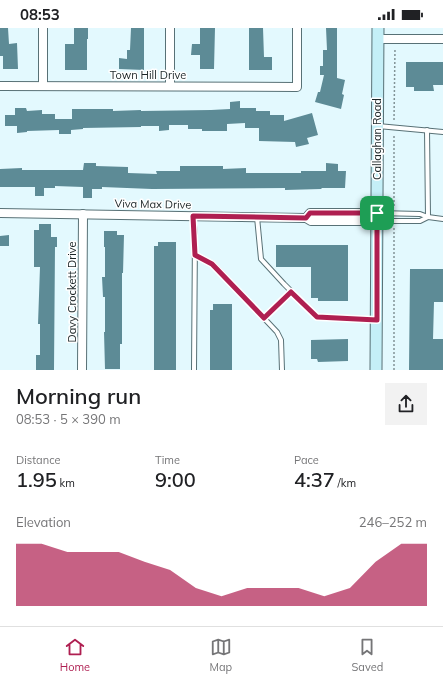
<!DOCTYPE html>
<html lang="en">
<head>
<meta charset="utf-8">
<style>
	:root { --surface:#fff; --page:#f2f2f2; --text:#202124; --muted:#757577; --line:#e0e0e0; --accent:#af1f51 }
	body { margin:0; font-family:Mulish,sans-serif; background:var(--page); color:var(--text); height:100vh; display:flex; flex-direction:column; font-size:15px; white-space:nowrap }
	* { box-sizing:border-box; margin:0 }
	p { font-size:13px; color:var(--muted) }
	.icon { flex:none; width:22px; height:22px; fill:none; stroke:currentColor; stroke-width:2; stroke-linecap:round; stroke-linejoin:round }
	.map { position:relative; height:342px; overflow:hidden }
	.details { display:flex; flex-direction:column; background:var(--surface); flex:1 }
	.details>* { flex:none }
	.pin { position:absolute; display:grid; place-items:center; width:34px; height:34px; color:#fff; margin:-17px; border-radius:8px; box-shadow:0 2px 6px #0006 }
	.round { display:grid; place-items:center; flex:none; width:42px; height:42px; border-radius:0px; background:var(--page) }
	.overview { display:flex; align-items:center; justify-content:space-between; height:68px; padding:0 16px }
	h1 { font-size:22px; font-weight:600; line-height:30px }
	.metrics { display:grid; grid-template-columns:repeat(3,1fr); gap:6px; height:68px; padding:4px 16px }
	.metrics div { display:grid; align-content:center }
	.metrics b { font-size:20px; font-weight:600 }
	.metrics small { font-size:11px; font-weight:400 }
	.metrics p { font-size:11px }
	.chart { height:112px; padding:8px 16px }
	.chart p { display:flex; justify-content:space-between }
	.chart svg { width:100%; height:72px; margin-top:4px; fill:var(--accent); opacity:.7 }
	.status { display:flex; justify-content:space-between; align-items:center; height:28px; padding:0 20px; background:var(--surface); direction:ltr }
	.status svg { height:11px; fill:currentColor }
	.tabs { display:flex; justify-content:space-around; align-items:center; height:56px; border-top:1px solid var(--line); background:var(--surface); font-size:11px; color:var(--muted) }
	.tabs a { display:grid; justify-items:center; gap:2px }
	.tabs .active { color:var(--accent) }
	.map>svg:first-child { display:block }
	.building { fill:#5d8b96 }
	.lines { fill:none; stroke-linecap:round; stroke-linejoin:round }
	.service-casing { stroke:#587176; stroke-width:6 }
	.minor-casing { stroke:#587176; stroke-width:10 }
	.secondary-casing { stroke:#587176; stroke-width:13 }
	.path { stroke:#829396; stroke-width:1.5; stroke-dasharray:2 2; stroke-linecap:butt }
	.service { stroke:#fff; stroke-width:4 }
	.minor { stroke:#fff; stroke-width:8 }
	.secondary { stroke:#c4eff7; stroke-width:11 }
	.route-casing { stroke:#fff; stroke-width:8 }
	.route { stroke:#af1f51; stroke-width:5 }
	.labels { text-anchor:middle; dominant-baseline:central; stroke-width:3; stroke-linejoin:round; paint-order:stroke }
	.street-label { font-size:11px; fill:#1b2527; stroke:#fff }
</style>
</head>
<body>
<div class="status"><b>08:53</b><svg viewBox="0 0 49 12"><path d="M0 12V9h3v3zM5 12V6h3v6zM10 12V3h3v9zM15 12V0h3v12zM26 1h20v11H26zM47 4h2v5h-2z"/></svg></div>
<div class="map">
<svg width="443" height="342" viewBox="0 0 443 342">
	<rect width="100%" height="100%" fill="#e3f9fe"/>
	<g class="building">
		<polygon points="0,0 8,0 9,16 17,15 18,41 3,41 3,28 0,28"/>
		<polygon points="74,0 88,0 88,11 87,11 87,42 65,42 65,16 74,16"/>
		<polygon points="131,0 144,0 144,42 119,41 119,30 127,31 127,22 130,22"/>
		<polygon points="200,0 215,0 214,41 200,41 200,27 191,27 192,16 200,16"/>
		<polygon points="249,0 263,0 264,29 272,29 272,42 249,42"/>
		<polygon points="326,0 337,0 337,50 345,52 342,66 344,67 341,81 315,74 318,64 320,64 324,47 320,47 320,38 323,38 323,22 327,22"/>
		<polygon points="406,34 443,34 443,57 433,57 434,63 414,63 414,59 406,59"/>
		<polygon points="240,73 240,80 256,80 256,83 270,83 270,87 284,87 284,93 312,85 318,107 307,110 309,116 296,119 295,114 259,113 259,100 245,100 245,95 227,96 227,103 202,103 202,101 188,101 188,97 169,97 169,102 159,103 159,98 141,98 141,99 83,100 83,101 71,102 71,106 59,106 59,102 27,103 27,104 17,105 17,98 5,98 5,87 15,87 15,80 26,80 27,83 42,82 42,86 55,86 55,91 72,91 72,81 113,81 113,83 141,82 141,83 211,82 230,81 230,74"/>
		<polygon points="84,135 96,135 96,138 128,139 128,145 157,146 156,143 180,143 180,138 223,138 223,141 246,140 246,145 301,145 301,143 326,143 326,135 338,136 338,143 346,143 345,160 322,160 321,161 285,162 285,160 152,161 102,159 102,161 92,161 92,170 83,170 83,159 55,158 55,160 44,160 44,168 35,168 35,159 0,159 0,141 22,140 22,142 83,142"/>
		<polygon points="39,196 51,196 51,209 57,209 57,219 55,219 54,342 36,342 36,327 40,327 40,296 38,296 40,239 34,239 34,202 39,202"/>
		<polygon points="104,203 117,203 117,207 124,207 123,245 122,245 122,316 120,316 120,341 105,341 104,304 105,304 105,269 103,269 102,249 105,249 105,219 104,219"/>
		<polygon points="9,207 9,218 0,218 0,208"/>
		<polygon points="158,214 176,214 176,342 154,342 154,218 158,218"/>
		<polygon points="276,217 348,217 348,273 318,273 318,270 311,270 311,239 276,239"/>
		<polygon points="410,241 443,241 443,274 434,274 433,311 443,311 443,342 409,342"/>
		<polygon points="213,276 232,276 232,342 210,342 210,282 213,282"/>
		<polygon points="348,311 348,333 318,334 317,331 311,331 311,312"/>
	</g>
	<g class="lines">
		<g class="service-casing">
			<g id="service">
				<polyline points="378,98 443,104"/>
				<polyline points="427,102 428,189"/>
				<polyline points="378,185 420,186 428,189 443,191"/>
				<polyline points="193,188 195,206 194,342"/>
				<polyline points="257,189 261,231 284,256 317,289 376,292"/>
				<polyline points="378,193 420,193 428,189"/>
				<polyline points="195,227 213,236 277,304 281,312 282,342"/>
				<polyline points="264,290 291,264"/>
			</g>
		</g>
		<g class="minor-casing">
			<g id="minor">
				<polyline points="378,11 443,11"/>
				<polyline points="0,58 297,59 297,0"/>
				<polyline points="43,58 43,0"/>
				<polyline points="170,58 170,0"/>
				<polyline points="0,185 306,190 311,193 377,193"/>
				<polyline points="306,190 310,185 377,185"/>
				<polyline points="82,342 83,186"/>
			</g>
		</g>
		<g class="secondary-casing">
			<polyline id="secondary" points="376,342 378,0"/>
		</g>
		<g class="path">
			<polyline points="394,92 395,20"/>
			<polyline points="394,178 394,106"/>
			<polyline points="394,342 394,200"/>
		</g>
		<use href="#service" class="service"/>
		<use href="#minor" class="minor"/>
		<use href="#secondary" class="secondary"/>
	</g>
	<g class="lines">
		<g class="route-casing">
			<polygon id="route" points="310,185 377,185 377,292 317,289 291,264 264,290 212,236 195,227 193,188 306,190"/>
		</g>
		<use href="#route" class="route"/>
	</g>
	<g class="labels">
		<g class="street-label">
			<text x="148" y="47">Town Hill Drive</text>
			<text transform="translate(377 111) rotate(-90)">Callaghan Road</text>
			<text transform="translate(153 176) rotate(1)">Viva Max Drive</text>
			<text transform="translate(72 264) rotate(-90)">Davy Crockett Drive</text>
		</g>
	</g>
</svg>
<div class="pin" style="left:377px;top:185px;background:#1e9e55"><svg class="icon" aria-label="arrive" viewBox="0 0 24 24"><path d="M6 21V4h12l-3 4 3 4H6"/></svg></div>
</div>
<section class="details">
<div class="overview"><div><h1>Morning run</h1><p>08:53 · 5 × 390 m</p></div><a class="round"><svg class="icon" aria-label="share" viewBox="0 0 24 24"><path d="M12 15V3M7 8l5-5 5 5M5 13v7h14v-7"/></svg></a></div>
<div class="metrics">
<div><p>Distance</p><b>1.95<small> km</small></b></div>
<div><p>Time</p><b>9:00</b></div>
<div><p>Pace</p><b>4:37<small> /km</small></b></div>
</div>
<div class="chart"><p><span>Elevation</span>246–252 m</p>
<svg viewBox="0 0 160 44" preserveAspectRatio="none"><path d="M0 44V6L10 6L20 11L30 11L40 11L50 17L60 22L70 33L80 38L90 33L100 33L110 33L120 38L130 33L140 17L150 6L160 6V44z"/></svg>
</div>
</section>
<nav class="tabs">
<a class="active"><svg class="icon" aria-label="home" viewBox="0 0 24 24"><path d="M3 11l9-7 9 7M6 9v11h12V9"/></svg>Home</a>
<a><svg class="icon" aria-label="map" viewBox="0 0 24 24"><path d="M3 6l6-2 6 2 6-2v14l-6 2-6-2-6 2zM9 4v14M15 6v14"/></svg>Map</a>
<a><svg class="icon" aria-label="saved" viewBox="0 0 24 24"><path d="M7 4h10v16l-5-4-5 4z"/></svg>Saved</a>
</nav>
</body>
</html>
